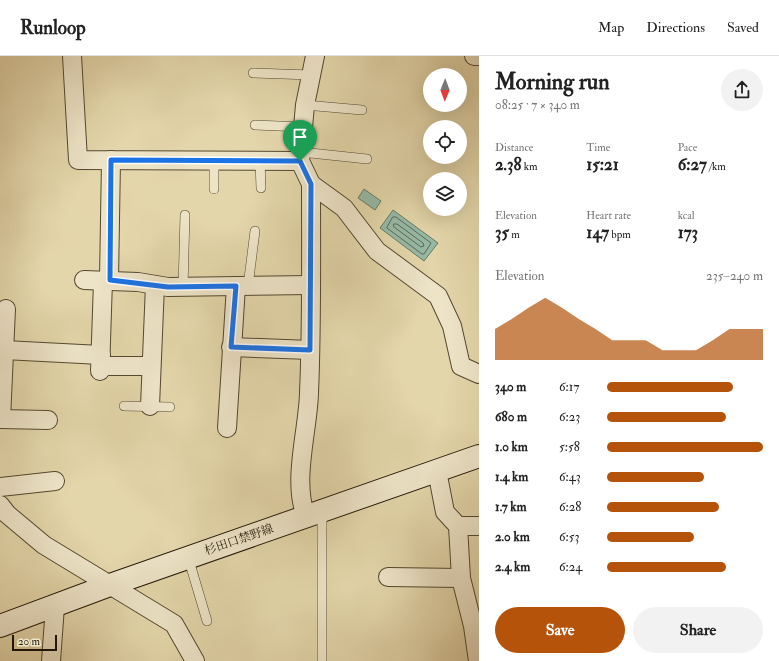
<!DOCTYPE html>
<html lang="en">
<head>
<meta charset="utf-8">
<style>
	:root { --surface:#fff; --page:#f2f2f2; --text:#222; --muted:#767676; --line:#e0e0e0; --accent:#b45309 }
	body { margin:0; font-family:"IM FELL Double Pica","Noto Serif JP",serif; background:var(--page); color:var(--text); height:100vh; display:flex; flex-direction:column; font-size:15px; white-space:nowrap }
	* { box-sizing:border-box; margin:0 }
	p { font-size:13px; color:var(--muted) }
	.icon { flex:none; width:22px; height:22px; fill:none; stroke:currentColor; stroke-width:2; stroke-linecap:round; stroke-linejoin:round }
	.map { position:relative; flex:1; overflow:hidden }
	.panel { display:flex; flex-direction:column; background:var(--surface); width:300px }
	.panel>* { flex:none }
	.needle { width:26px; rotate:181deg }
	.controls { position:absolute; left:423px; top:12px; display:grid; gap:8px }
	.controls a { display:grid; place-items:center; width:44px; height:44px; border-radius:50%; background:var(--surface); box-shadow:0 4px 16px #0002; font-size:20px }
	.scale { position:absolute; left:12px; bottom:10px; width:45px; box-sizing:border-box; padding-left:4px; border:2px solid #231808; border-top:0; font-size:11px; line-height:14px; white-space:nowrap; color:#231808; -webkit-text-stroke:3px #ede4c8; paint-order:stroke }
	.pin { position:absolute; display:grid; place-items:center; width:34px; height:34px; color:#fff; margin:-41px -17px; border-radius:50% 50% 50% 0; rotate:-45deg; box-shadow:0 0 4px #0007 }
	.pin .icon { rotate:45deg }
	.round { display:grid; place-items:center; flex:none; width:42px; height:42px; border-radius:21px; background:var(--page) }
	.summary { display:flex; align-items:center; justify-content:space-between; height:68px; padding:0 16px }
	h1 { font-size:22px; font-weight:700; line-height:30px }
	.stats { display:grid; grid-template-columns:repeat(3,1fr); gap:6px; height:68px; padding:4px 16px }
	.stats div { display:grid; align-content:center }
	.stats b { font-size:17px; font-weight:700 }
	.stats small { font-size:11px; font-weight:400 }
	.stats p { font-size:11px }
	.chart { height:112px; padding:8px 16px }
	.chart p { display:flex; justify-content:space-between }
	.chart svg { width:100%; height:72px; margin-top:4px; fill:var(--accent); opacity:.7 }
	.action { display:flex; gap:8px; margin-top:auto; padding:8px 16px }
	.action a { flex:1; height:46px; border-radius:24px; background:var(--accent); color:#fff; font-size:16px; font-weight:700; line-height:46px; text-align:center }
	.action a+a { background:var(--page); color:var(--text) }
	ul { padding:0 16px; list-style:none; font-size:13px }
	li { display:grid; grid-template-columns:64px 48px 1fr; align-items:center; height:30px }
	li i { height:10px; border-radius:5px; background:var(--accent) }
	header { display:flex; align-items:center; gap:24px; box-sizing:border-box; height:56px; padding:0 20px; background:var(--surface); border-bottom:1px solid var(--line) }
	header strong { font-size:19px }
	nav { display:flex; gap:22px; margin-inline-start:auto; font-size:14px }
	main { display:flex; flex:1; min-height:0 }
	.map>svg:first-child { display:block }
	.water { fill:#96b9a5; stroke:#687966 }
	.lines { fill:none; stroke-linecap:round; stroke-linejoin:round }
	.shore { stroke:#5c6856; stroke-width:1 }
	.service-casing { stroke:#534830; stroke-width:10 }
	.minor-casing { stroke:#534830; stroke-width:20 }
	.secondary-casing { stroke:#231808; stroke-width:24 }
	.service { stroke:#ede4c8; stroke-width:9 }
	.minor { stroke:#ede4c8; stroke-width:18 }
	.secondary { stroke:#ede4c8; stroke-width:22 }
	.route-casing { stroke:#fff; stroke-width:8 }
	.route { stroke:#1a73e8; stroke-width:5 }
	.labels { text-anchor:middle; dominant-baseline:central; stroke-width:3; stroke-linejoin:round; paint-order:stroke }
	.street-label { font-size:12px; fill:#231808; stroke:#ede4c8 }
</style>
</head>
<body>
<header>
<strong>Runloop</strong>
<nav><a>Map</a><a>Directions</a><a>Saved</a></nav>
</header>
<main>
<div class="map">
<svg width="479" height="605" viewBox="0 0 479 605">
	<rect width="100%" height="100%" fill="#e3d6aa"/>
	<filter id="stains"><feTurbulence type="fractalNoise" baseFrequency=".005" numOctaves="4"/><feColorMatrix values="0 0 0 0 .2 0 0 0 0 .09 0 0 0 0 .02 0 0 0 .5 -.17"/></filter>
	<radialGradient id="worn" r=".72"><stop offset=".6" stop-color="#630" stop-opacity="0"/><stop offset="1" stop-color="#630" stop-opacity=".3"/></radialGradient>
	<g class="water">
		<polygon points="364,133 381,145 375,154 358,142"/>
		<polygon points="393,154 438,187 424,205 380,172"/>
	</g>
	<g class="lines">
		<g class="shore">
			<polygon points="393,161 396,161 431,187 424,198 422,198 387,172"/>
			<polygon points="394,168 397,168 423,187 424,190 421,191 394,171"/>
		</g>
		<g class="service-casing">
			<g id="service">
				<polyline points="253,17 311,19"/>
				<polyline points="305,49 362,54"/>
				<polyline points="255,69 303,71"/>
				<polyline points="301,96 367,103"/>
				<polyline points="214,105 214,133"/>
				<polyline points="260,105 261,132"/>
				<polyline points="248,230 255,175"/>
				<polyline points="183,231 185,159"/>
				<polyline points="124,350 170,351"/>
				<polyline points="188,501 207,565"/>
				<polyline points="322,605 322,454"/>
			</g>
		</g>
		<g class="minor-casing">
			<g id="minor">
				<polyline points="72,0 78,104 300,105"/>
				<polyline points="474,0 479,0"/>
				<polyline points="311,128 344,152 377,195 438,240 452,270 461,310 479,318"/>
				<polyline points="84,224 138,226 168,231 311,229"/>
				<polyline points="109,224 111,104"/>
				<polyline points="231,291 310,294"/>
				<polyline points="4,294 101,299"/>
				<polyline points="101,310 150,310"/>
				<polyline points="100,315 103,225"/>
				<polyline points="150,350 155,229"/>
				<polyline points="0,363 48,364"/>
				<polyline points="1,363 6,253"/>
				<polyline points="227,372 236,230"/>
				<polyline points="437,415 445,456 458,470 461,522 473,570 478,605"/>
				<polyline points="0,431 55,425"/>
				<polyline points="0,449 7,458 44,489 174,568 195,605"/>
				<path d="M 306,460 C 292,425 308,375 309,337 C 312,268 311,198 311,128 L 300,105 L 305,49 L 315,0"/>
				<polyline points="458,470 479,470"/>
				<polyline points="388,521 461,522"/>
				<polyline points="51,605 55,550"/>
			</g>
		</g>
		<g class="secondary-casing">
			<polyline id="secondary" points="0,570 110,529 479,400"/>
		</g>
		<use href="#service" class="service"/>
		<use href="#minor" class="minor"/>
		<use href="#secondary" class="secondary"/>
	</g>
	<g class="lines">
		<g class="route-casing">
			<polygon id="route" points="111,104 300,105 311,128 310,294 231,291 236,230 168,231 110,224"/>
		</g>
		<use href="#route" class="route"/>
	</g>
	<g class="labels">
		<g class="street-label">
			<text transform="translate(239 484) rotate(-19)">杉田口禁野線</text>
		</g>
	</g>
	<rect width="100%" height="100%" filter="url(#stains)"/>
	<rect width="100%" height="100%" fill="url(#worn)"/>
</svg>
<div class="controls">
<a><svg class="needle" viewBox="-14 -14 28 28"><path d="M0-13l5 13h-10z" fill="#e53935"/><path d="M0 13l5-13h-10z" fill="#767676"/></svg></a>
<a><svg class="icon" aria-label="locate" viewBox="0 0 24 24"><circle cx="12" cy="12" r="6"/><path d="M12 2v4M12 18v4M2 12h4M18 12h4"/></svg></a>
<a><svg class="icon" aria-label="layers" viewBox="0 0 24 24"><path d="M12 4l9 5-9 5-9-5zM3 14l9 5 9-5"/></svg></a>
</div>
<div class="scale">20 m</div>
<div class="pin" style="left:300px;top:105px;background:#1e9e55"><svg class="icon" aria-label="arrive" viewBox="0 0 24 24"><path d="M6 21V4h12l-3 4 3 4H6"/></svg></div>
</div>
<section class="panel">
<div class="summary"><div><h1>Morning run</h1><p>08:25 · 7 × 340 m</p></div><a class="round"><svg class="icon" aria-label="share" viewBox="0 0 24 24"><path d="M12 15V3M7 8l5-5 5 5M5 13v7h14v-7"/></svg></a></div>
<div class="stats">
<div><p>Distance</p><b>2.38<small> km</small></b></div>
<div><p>Time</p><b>15:21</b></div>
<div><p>Pace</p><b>6:27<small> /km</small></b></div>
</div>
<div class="stats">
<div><p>Elevation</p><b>35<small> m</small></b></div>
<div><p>Heart rate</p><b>147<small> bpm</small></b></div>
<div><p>kcal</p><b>173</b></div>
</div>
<div class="chart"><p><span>Elevation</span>235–240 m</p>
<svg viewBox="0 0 160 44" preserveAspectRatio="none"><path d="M0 44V25L10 19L20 12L30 6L40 12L50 19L60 25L70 32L80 32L90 32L100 38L110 38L120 38L130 32L140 25L150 25L160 25V44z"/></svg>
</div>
<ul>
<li><b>340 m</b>6:17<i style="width:81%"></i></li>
<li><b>680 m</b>6:23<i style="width:76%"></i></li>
<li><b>1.0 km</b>5:58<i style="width:100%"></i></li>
<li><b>1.4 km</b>6:43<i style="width:62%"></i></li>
<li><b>1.7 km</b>6:28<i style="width:72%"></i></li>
<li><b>2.0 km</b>6:53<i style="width:56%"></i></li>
<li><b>2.4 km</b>6:24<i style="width:76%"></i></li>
</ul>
<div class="action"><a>Save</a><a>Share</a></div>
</section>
</main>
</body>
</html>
